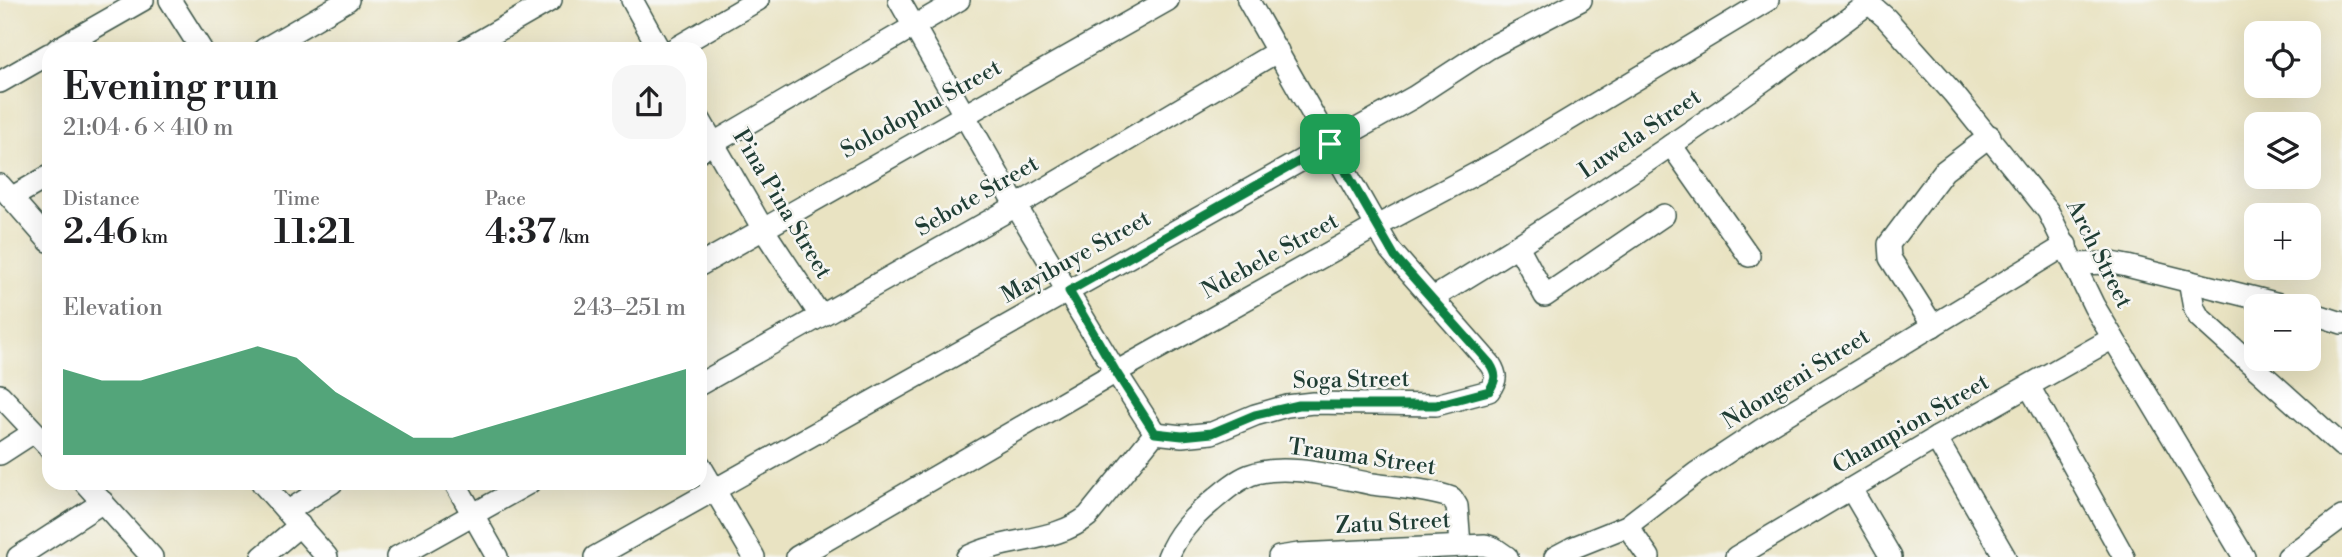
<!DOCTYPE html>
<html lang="en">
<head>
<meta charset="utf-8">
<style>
	:root { --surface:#fff; --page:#f6f6f6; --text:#202124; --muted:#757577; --accent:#0b8043 }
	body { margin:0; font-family:"Libre Bodoni",serif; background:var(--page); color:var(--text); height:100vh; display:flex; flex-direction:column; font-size:26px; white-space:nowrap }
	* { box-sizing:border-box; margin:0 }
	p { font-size:23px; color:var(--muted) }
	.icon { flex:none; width:38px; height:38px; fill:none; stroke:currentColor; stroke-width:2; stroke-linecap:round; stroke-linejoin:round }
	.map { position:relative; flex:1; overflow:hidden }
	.details { position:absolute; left:42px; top:42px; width:665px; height:448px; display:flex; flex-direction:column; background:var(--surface); border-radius:21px; box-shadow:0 7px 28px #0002 }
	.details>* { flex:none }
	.controls { position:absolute; left:2244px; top:21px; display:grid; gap:14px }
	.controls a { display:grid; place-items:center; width:77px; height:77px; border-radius:14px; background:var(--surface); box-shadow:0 7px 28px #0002; font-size:35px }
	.pin { position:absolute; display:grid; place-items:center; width:60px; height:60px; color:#fff; margin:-30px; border-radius:14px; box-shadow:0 4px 10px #0006 }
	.round { display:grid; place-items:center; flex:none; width:74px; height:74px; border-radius:21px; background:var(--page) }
	.headline { display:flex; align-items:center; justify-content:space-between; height:119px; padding:0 21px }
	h1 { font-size:38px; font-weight:600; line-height:52px }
	.figures { display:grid; grid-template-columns:repeat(3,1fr); gap:10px; height:119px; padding:7px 21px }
	.figures div { display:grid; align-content:center }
	.figures b { font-size:35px; font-weight:600 }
	.figures small { font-size:19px; font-weight:400 }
	.figures p { font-size:19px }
	.chart { height:196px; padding:14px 21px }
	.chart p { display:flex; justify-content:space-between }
	.chart svg { width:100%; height:126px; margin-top:7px; fill:var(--accent); opacity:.7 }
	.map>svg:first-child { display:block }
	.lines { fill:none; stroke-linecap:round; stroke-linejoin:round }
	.minor-casing { stroke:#3d5649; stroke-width:24 }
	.minor { stroke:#fff; stroke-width:21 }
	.route-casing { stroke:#fff; stroke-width:14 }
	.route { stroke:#0b8043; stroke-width:9 }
	.labels { text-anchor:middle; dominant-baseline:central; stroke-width:5; stroke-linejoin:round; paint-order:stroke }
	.street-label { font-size:23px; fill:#1f3d34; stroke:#f6f6f2 }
</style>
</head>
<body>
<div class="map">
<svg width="2342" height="557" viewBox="0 0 2342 557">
	<rect width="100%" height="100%" fill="#f6f6f2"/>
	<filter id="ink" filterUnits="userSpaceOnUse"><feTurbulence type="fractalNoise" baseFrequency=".0143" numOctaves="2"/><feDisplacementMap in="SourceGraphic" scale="14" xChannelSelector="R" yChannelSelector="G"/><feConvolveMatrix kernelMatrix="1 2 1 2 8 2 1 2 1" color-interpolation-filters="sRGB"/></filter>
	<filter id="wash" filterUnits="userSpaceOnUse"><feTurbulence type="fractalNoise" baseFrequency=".00686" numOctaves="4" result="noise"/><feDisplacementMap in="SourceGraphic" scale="28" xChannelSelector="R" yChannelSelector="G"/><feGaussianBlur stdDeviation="1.57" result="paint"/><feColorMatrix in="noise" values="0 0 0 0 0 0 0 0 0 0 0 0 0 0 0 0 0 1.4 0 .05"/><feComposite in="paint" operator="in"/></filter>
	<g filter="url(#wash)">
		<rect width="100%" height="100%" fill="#e9e3c2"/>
	</g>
	<g filter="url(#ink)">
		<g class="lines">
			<g class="minor-casing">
				<g id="minor">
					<polyline points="170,0 201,49"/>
					<polyline points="632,0 659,49"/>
					<polyline points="899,0 1016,206 1116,372 1155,433"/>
					<polyline points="1865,0 1886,18 1953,93 2048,211 2094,306 2244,557"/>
					<polyline points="57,49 143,0"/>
					<polyline points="264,49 348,0"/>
					<polyline points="466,49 551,0"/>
					<polyline points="674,49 758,0"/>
					<polyline points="0,82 49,54"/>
					<polyline points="700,120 763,229 820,315"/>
					<polyline points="1671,145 1749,256"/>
					<polyline points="700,151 959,0"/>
					<polyline points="0,185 49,241"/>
					<polyline points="11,198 49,176"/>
					<polyline points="1518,246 1545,296 1664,215"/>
					<polyline points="2074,264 2112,263 2127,266 2287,306"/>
					<polyline points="700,265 1168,0"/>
					<polyline points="2189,281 2194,308 2199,317 2342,446"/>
					<path d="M 1433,298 C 1583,207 1729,109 1869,3"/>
					<polyline points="2308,312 2342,323"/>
					<polyline points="1933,326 1890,258 1889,244 1944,171 1990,136"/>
					<polyline points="700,384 1016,206 1278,51"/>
					<polyline points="2029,386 2124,557"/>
					<polyline points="0,395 49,447"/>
					<path d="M 1155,433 L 1182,436 L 1212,433 L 1255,415 L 1287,406 L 1313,403 L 1436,405 L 1489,391 C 1497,380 1497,375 1490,364 L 1390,250 L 1248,0"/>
					<polyline points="1936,438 2005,557"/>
					<polyline points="0,454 34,432"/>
					<polyline points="700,465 754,557"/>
					<polyline points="85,483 152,557"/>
					<polyline points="262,483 327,557"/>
					<polyline points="455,483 497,557"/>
					<polyline points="1851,489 1891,557"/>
					<polyline points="288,511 332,483"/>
					<polyline points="1627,526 1649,557"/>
					<polyline points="18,557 103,502"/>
					<polyline points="262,557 300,525"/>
					<polyline points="397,557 529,483"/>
					<polyline points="595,557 1414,97 1489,48 1581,0"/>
					<polyline points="797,557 1116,372 1377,226 1507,157 1768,0"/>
					<path d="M 967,557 C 1006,537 1056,543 1088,516 L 1155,433"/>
					<path d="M 1168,557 C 1177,534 1192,518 1210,503 C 1223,492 1235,481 1250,475 C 1285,462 1336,477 1372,484 C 1395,487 1431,490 1452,498 L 1457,506 L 1460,545"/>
					<polyline points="1279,557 1299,554 1485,545 1494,548 1507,557"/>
					<polyline points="1555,557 1572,548 1627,526 1696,473 1761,430 2066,245"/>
					<polyline points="1736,557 1936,438 2113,338"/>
					<polyline points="2288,557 2342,517"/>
				</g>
			</g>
			<use href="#minor" class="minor"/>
		</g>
	</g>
	<g class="lines" filter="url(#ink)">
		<g class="route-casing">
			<path id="route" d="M 1330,144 L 1395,257 L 1490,364 C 1497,375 1496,380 1489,391 L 1436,405 L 1299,405 L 1255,415 L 1212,433 L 1182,436 L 1155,433 L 1116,372 L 1069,291 Z"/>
		</g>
		<use href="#route" class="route"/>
	</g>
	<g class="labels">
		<g class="street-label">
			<text transform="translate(921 109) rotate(-29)">Solodophu Street</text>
			<text transform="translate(1640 134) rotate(-34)">Luwela Street</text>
			<text transform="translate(977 196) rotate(-30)">Sebote Street</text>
			<text transform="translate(782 204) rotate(59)">Pina Pina Street</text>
			<text transform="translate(2099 254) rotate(63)">Arch Street</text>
			<text transform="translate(1270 256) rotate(-29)">Ndebele Street</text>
			<text transform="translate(1076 257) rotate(-29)">Mayibuye Street</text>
			<text transform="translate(1796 379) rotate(-32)">Ndongeni Street</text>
			<text transform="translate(1351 380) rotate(-1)">Soga Street</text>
			<text transform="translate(1911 424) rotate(-30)">Champion Street</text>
			<text transform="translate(1362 457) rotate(8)">Trauma Street</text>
			<text transform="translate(1393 523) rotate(-3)">Zatu Street</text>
		</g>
	</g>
</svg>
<div class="controls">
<a><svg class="icon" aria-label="locate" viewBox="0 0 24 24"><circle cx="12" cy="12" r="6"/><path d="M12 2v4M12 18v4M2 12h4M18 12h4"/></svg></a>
<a><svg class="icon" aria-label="layers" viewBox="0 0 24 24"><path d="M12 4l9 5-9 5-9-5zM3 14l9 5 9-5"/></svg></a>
<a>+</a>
<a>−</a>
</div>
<div class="pin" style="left:1330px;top:144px;background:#1e9e55"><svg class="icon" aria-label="arrive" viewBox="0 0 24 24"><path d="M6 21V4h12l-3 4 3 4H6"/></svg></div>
<section class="details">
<div class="headline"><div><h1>Evening run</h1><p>21:04 · 6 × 410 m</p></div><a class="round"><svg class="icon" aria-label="share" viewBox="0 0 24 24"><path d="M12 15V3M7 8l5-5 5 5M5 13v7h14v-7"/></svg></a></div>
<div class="figures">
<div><p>Distance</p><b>2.46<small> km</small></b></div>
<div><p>Time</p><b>11:21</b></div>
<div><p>Pace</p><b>4:37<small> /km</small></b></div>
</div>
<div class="chart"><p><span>Elevation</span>243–251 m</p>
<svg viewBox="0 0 160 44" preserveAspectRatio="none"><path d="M0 44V14L10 18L20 18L30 14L40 10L50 6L60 10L70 22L80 30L90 38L100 38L110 34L120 30L130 26L140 22L150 18L160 14V44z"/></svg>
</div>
</section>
</div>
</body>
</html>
